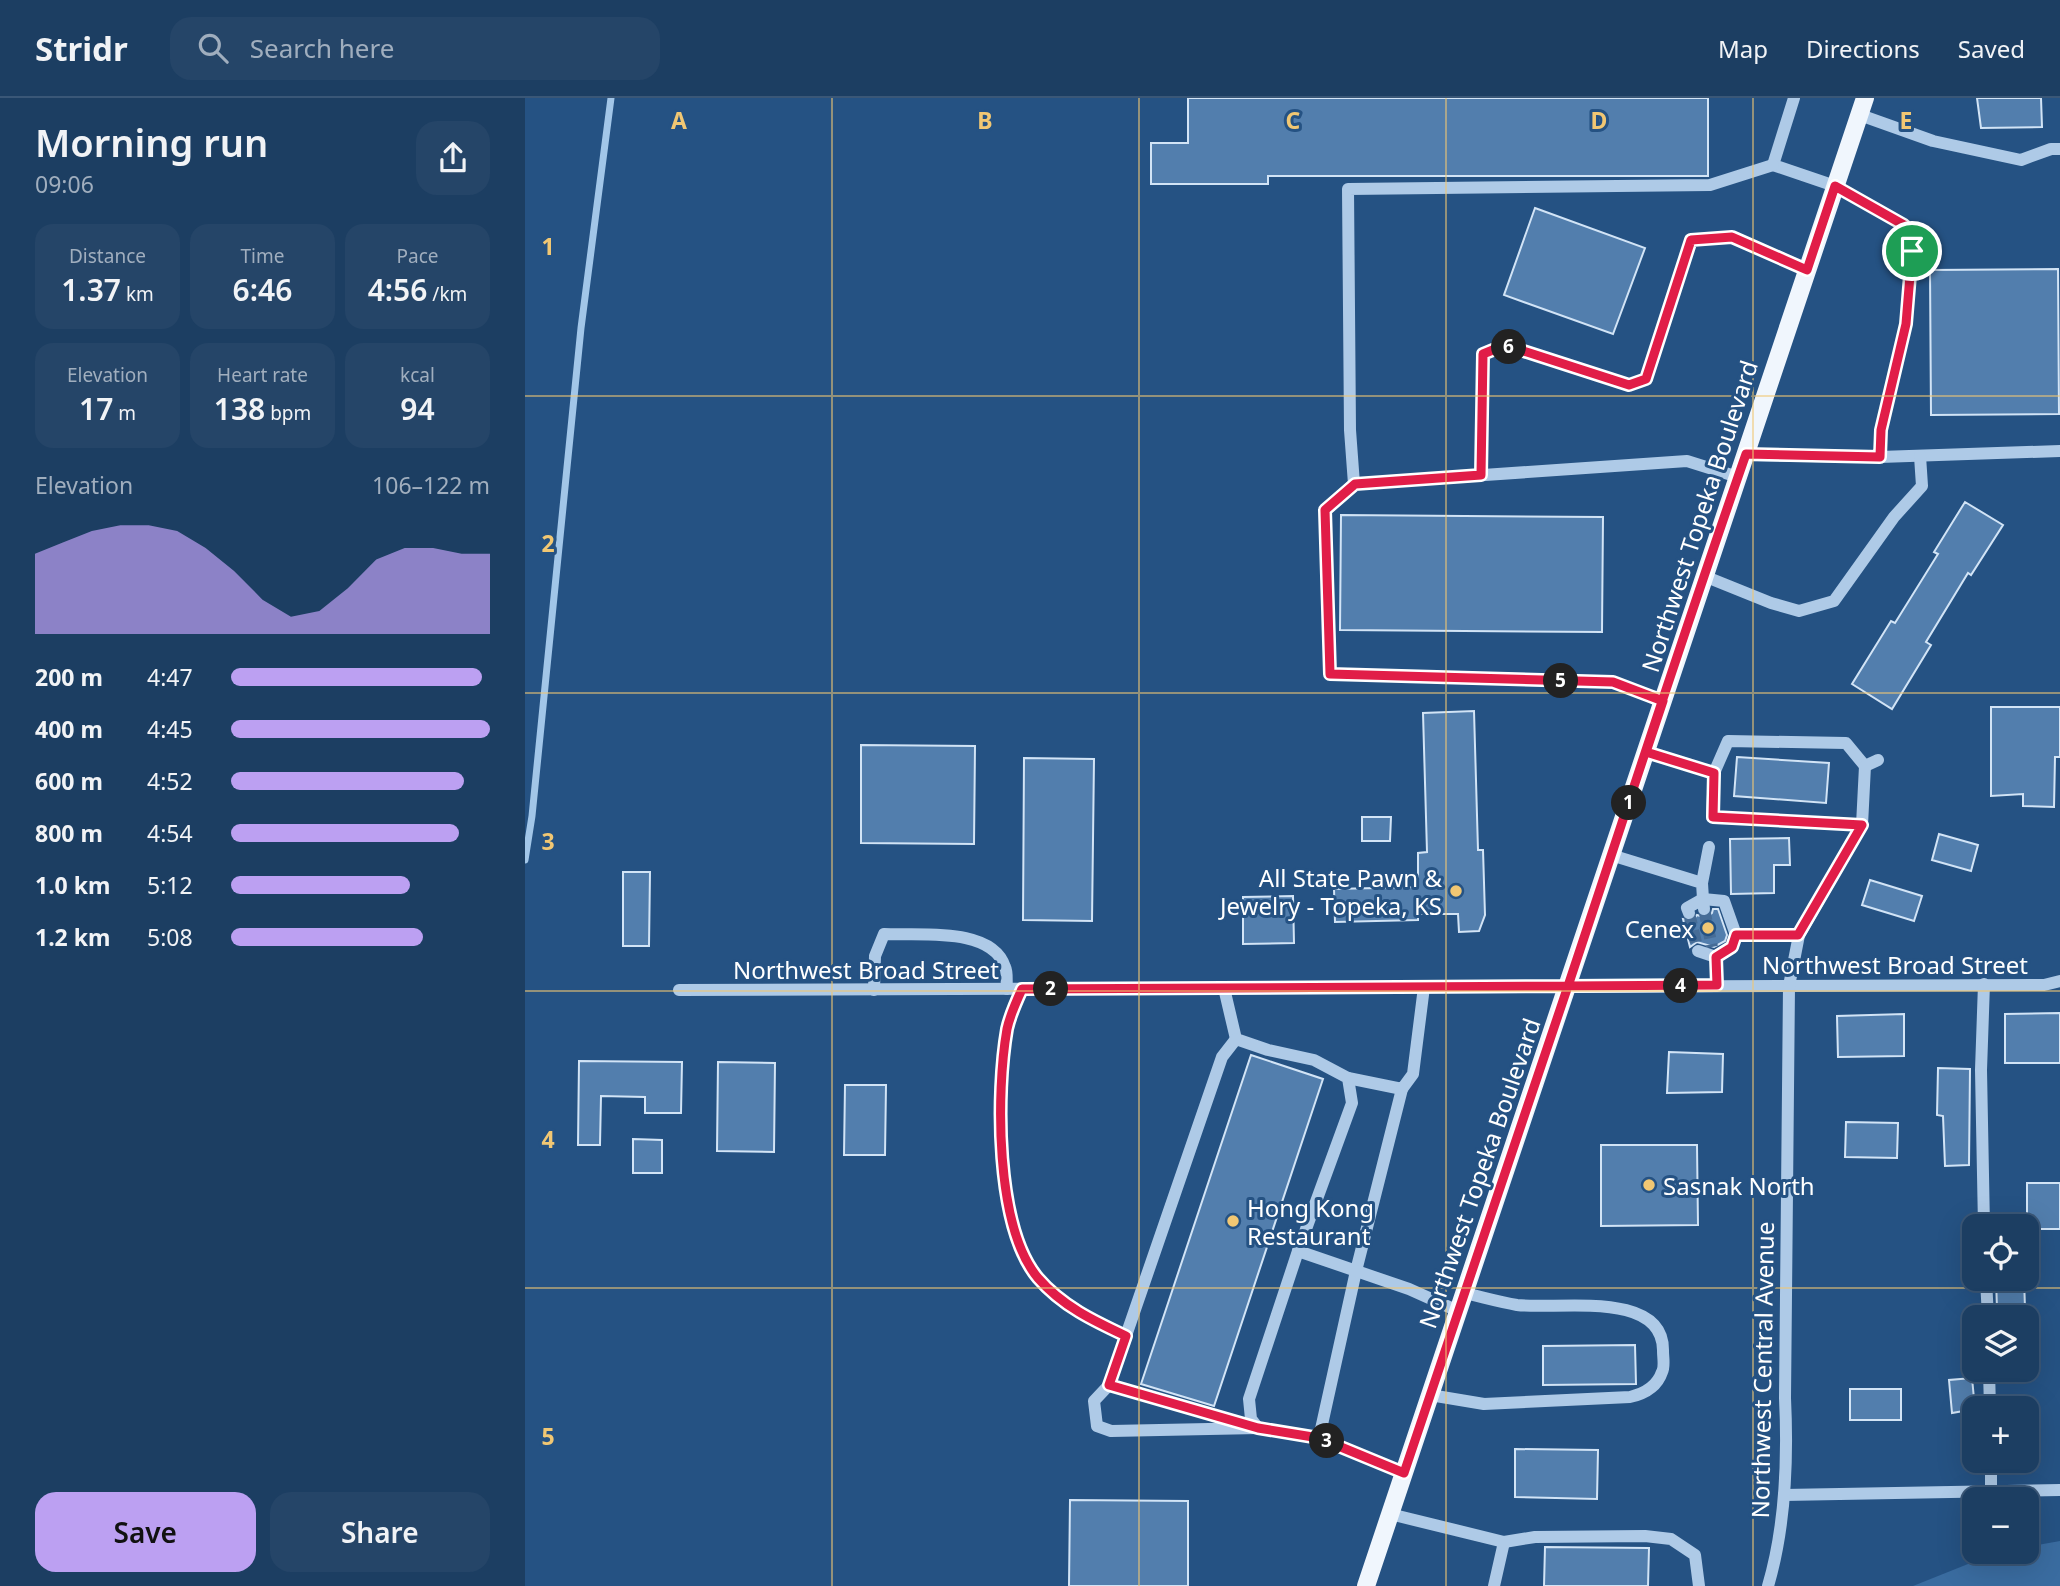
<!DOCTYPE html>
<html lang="en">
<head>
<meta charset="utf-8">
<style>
	:root { --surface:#1c3e62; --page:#254568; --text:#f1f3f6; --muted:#a0aebe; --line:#3a5777; --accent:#bca0f2 }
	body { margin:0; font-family:"Noto Sans",sans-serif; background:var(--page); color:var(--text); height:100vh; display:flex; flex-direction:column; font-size:26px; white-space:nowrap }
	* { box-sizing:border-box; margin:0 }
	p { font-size:23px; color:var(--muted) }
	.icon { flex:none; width:38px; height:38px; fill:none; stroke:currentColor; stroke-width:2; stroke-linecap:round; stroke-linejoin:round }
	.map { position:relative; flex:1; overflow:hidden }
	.drawer { display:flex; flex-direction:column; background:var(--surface); width:525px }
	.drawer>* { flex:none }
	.buttons { position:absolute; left:1437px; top:1116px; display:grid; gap:14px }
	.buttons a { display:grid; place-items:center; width:77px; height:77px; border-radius:14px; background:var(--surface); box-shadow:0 7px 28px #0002,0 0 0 2px var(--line); font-size:35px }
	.pin { position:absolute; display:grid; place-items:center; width:60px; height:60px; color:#fff; margin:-30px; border:4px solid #fff; border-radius:50%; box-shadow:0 2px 7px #0007 }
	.km { position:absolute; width:35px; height:35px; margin:-18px; border-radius:50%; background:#222; color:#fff; font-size:19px; line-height:35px; text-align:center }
	.round { display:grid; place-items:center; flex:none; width:74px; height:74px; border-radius:21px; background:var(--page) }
	.headline { display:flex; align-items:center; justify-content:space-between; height:119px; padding:0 35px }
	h1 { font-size:38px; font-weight:600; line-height:52px }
	.metrics { display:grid; grid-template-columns:repeat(3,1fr); gap:10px; height:119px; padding:7px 35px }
	.metrics div { display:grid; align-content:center; border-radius:18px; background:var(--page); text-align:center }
	.metrics b { font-size:30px; font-weight:600 }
	.metrics small { font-size:19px; font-weight:400 }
	.metrics p { font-size:19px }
	.chart { height:196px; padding:14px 35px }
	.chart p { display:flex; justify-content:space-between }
	.chart svg { width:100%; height:126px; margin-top:7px; fill:var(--accent); opacity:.7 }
	.action { display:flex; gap:14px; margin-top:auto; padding:14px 35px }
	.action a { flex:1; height:80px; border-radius:21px; background:var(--accent); color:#111; font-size:28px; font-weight:600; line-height:80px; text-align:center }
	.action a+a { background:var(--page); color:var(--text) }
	ul { padding:0 35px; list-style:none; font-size:23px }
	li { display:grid; grid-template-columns:112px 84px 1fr; align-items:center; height:52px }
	li i { height:18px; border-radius:9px; background:var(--accent) }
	header { display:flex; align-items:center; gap:42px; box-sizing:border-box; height:98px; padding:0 35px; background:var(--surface); border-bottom:2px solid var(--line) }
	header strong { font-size:33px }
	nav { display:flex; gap:38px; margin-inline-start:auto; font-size:24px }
	.search { width:490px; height:63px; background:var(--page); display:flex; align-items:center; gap:18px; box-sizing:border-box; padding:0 24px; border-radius:21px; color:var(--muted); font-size:26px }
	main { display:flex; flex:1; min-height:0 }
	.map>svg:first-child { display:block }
	.green { fill:#3a6ca0 }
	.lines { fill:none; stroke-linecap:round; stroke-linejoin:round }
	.stream { stroke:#a2c6e8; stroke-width:7 }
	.building { fill:#527ead; stroke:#d2e4f6; stroke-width:2 }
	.minor-tunnel { stroke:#466c96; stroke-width:12; stroke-dasharray:12 6; stroke-linecap:butt }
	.minor { stroke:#aecae7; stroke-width:12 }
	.major { stroke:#f0f6fd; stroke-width:18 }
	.route-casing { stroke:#fff; stroke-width:14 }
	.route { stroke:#e11d48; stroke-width:9 }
	.grid { fill:none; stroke:#f1c773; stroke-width:2; stroke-opacity:0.55 }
	.poi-dot { fill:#f1c773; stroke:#255283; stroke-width:2.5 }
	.labels { text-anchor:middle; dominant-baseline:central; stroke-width:6; stroke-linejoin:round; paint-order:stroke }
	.street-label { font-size:24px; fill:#fff; stroke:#255283 }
	.poi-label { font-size:24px; fill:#fff; stroke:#255283; text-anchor:end }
	.grid-label { font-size:23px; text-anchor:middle; font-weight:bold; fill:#f1c773; stroke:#255283; stroke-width:6; stroke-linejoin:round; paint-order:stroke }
</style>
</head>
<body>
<header>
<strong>Stridr</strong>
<div class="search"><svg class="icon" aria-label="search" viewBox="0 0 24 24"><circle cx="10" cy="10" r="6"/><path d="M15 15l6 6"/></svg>Search here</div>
<nav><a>Map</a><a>Directions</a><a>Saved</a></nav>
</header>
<main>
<section class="drawer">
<div class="headline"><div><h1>Morning run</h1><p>09:06</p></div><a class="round"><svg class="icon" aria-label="share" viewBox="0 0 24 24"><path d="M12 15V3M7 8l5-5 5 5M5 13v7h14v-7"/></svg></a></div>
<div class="metrics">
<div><p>Distance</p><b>1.37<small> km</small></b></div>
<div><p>Time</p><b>6:46</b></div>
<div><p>Pace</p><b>4:56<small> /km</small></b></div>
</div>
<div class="metrics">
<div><p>Elevation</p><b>17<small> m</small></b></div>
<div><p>Heart rate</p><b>138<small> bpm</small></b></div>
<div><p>kcal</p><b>94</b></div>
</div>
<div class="chart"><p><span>Elevation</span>106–122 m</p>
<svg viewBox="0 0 160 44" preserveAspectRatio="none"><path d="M0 44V16L10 12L20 8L30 6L40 6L50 8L60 14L70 22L80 32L90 38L100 36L110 28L120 18L130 14L140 14L150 16L160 16V44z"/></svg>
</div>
<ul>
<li><b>200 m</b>4:47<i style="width:97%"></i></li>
<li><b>400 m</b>4:45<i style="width:100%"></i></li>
<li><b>600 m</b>4:52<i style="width:90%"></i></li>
<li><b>800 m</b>4:54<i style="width:88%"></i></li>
<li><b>1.0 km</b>5:12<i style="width:69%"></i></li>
<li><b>1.2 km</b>5:08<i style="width:74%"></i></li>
</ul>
<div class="action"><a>Save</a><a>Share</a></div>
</section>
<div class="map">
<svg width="1535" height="1488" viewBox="0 0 1535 1488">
	<rect width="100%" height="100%" fill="#255283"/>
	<polygon class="green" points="1535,1443 1535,1488 1388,1488 1468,1456 1502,1454 1502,1449"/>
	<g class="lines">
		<polyline class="stream" points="0,762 7,718 56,230 86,0"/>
	</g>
	<g class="building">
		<polygon points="663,0 1183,0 1183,78 743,78 743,86 626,86 626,45 663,45"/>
		<polygon points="1452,0 1516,0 1517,29 1456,30"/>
		<polygon points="1010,110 1120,150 1088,236 979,197"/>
		<polygon points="1533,171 1534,316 1406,317 1405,172"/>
		<polygon points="1440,404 1478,427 1446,477 1443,475 1401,544 1406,547 1367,611 1327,586 1366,523 1370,525 1413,456 1409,454"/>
		<polygon points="816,417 1078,419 1077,534 815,532"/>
		<polygon points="1466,609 1535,609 1535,659 1530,659 1529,709 1498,708 1498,696 1466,698"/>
		<polygon points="949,613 953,752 958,752 960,817 954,833 934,834 933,816 893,816 893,822 810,824 809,791 893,789 893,755 902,754 898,615"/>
		<polygon points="336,647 450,648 449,746 336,745"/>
		<polygon points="1212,659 1304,665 1301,705 1209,698"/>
		<polygon points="499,660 569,661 567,823 498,822"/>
		<polygon points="837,719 866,719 865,743 837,743"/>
		<polygon points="1414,736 1453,747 1446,773 1407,762"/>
		<polygon points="1264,740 1265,767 1249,767 1249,795 1206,796 1205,741"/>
		<polygon points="98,774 125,774 124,848 98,848"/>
		<polygon points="1345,782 1397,798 1389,823 1337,807"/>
		<polygon points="768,798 769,845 718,846 718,799"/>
		<polygon points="1188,811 1193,811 1202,837 1200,843 1189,849 1172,844 1165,849 1158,821 1167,823 1172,817 1181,820 1187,815"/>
		<polygon points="1535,915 1535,965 1480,965 1480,916"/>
		<polygon points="1379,916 1379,958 1313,959 1312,918"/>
		<polygon points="1144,954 1198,956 1197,994 1142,995"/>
		<polygon points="726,957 798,981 689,1308 616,1286"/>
		<polygon points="54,963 157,964 156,1015 120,1015 120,999 76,998 75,1047 53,1047"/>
		<polygon points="193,964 250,965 249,1054 192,1053"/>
		<polygon points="1413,970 1445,971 1444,1067 1420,1068 1418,1018 1412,1017"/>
		<polygon points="320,987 361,987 360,1057 319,1057"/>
		<polygon points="1321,1024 1373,1025 1372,1060 1320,1059"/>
		<polygon points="108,1041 137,1042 137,1075 108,1075"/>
		<polygon points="1076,1047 1172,1047 1173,1127 1076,1128"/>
		<rect x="1502" y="1085" width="33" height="46"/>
		<polygon points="1471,1181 1499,1181 1500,1210 1472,1211"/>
		<polygon points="1110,1247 1111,1286 1018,1287 1018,1248"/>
		<polygon points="1447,1280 1450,1311 1427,1315 1424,1282"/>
		<rect x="1325" y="1291" width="51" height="31"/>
		<polygon points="990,1351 1073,1352 1072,1401 990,1399"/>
		<polygon points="545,1402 663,1403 663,1488 544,1488"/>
		<polygon points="1020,1449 1124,1450 1123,1488 1019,1488"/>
	</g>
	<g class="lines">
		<g class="minor-tunnel">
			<polyline points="1179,811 1187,849"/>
			<polyline points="1164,815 1173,853"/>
		</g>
		<g class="minor">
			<polyline points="1269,0 1248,67 1310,88 1379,127 1387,153 1381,226 1356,332 1355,359"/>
			<polyline points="1335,17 1408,43 1496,62 1526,51 1535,51"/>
			<polyline points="1221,357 1355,359 1535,353"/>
			<polyline points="956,377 958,256 980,247 1104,287 1121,281 1166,142 1207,139 1282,172"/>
			<polyline points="1213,379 1162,363 829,386 825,332 823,91 1185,87 1248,67"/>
			<polyline points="829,386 800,413 805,576 1088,584 1138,603"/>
			<polyline points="1179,478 1246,505 1274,513 1309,503 1369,419 1397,388 1395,358"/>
			<polyline points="1121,654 1189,675 1203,643 1321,645 1340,668"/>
			<polyline points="1189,675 1187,719 1337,727"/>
			<polyline points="1086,757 1177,785 1178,801 1199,803 1211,837 1274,837"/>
			<polyline points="1177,785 1184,749"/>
			<polyline points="1164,815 1162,810 1178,801 1179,811"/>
			<polyline points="1173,853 1191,859"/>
			<polyline points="1192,887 1191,859 1207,849 1211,837"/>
			<polyline points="699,890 711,941 743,952 789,962 823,980 827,1005 773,1153"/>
			<path d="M 497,891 C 491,904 485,917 482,931 C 471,994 470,1129 513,1180 C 536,1208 569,1223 601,1238"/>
			<polyline points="154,892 1519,887 1535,883"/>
			<path d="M 349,892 L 350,858 L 359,836 C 393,838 467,828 480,869 C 483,875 481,884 482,891"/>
			<polyline points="711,941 697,959 584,1287 569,1303 572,1328 586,1333 733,1330"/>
			<polyline points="823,980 877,991 888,976 899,889"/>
			<polyline points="1459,1129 1456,972 1459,886"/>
			<polyline points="1461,1181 1463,1220"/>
			<polyline points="1464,1272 1465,1311"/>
			<polyline points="584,1287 719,1326"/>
			<path d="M 905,1297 L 959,1306 L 1105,1299 C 1118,1296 1132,1289 1137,1274 C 1140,1269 1138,1260 1138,1253 C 1139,1191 1031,1212 992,1207 C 974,1204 957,1199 939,1195"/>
			<polyline points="794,1340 831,1173 877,991"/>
			<polyline points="1466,1363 1466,1394"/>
			<polyline points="879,1375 794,1340 733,1330 726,1321 724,1301 773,1153 884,1191 933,1213"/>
			<polyline points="1259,1397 1535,1392"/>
			<polyline points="865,1416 979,1444 969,1488"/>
			<polyline points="979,1444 1010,1439 1120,1438 1146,1441 1170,1457 1174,1488"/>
			<path d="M 1243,1488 C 1261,1427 1263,1362 1260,1300 L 1264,888 L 1274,837 L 1337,727 L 1340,668 L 1353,662"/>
		</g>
		<polyline class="major" points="841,1488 1340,0"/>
	</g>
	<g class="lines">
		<g class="route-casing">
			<path id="route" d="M 1387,153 L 1381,226 L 1356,332 L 1355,359 L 1221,356 C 1159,533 1102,711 1043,888 L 497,891 C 491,904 485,917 482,931 C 471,994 470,1129 513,1180 C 537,1208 569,1223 601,1238 L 584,1287 L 733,1330 L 794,1340 L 879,1375 L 1043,888 L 1192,887 L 1191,859 L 1207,849 L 1211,837 L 1273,837 L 1337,727 L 1188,719 L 1189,675 L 1121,654 L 1138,603 L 1088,584 L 805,576 L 800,412 L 830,386 L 956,377 L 958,256 L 980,247 L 1104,287 L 1121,281 L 1166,142 L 1207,139 L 1282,172 L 1310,88 L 1379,127 L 1387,153"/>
		</g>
		<use href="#route" class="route"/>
	</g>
	<path class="grid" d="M 307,0 L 307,1488M 614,0 L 614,1488M 921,0 L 921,1488M 1228,0 L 1228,1488M 0,298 L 1535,298M 0,595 L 1535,595M 0,893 L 1535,893M 0,1190 L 1535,1190"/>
	<g class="poi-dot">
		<circle cx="931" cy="793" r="7"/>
		<circle cx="1183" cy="830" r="7"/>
		<circle cx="1124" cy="1087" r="7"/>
		<circle cx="708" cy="1123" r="7"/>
	</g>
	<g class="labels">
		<g class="street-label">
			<text transform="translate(1174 418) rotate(-72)">Northwest Topeka Boulevard</text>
			<text x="1370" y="866">Northwest Broad Street</text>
			<text x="341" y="871">Northwest Broad Street</text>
			<text transform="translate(954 1075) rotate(-71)">Northwest Topeka Boulevard</text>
			<text transform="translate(1237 1272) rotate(-89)">Northwest Central Avenue</text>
		</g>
		<g class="poi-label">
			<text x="917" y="779">All State Pawn &amp;<tspan x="917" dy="28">Jewelry - Topeka, KS</tspan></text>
			<text x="1169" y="830">Cenex</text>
			<text x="1138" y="1087" text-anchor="start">Sasnak North</text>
			<text x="722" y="1109" text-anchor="start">Hong Kong<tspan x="722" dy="28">Restaurant</tspan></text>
		</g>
	</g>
	<g class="grid-label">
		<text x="154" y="31">A</text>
		<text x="460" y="31">B</text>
		<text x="768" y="31">C</text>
		<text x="1074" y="31">D</text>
		<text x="1381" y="31">E</text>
		<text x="23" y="157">1</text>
		<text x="23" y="454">2</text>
		<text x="23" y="752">3</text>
		<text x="23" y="1050">4</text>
		<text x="23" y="1347">5</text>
	</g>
</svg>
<div class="buttons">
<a><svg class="icon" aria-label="locate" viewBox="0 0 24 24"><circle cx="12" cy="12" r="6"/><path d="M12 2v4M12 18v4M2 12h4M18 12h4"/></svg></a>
<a><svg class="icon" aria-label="layers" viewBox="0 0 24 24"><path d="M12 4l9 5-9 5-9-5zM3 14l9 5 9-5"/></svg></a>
<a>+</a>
<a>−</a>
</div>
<div class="pin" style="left:1387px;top:153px;background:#1e9e55"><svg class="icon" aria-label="arrive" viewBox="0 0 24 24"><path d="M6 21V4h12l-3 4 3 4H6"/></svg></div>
<b class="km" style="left:1104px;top:705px">1</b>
<b class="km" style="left:526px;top:891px">2</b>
<b class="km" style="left:802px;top:1343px">3</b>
<b class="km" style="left:1156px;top:888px">4</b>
<b class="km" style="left:1036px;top:583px">5</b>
<b class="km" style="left:984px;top:249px">6</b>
</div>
</main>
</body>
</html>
